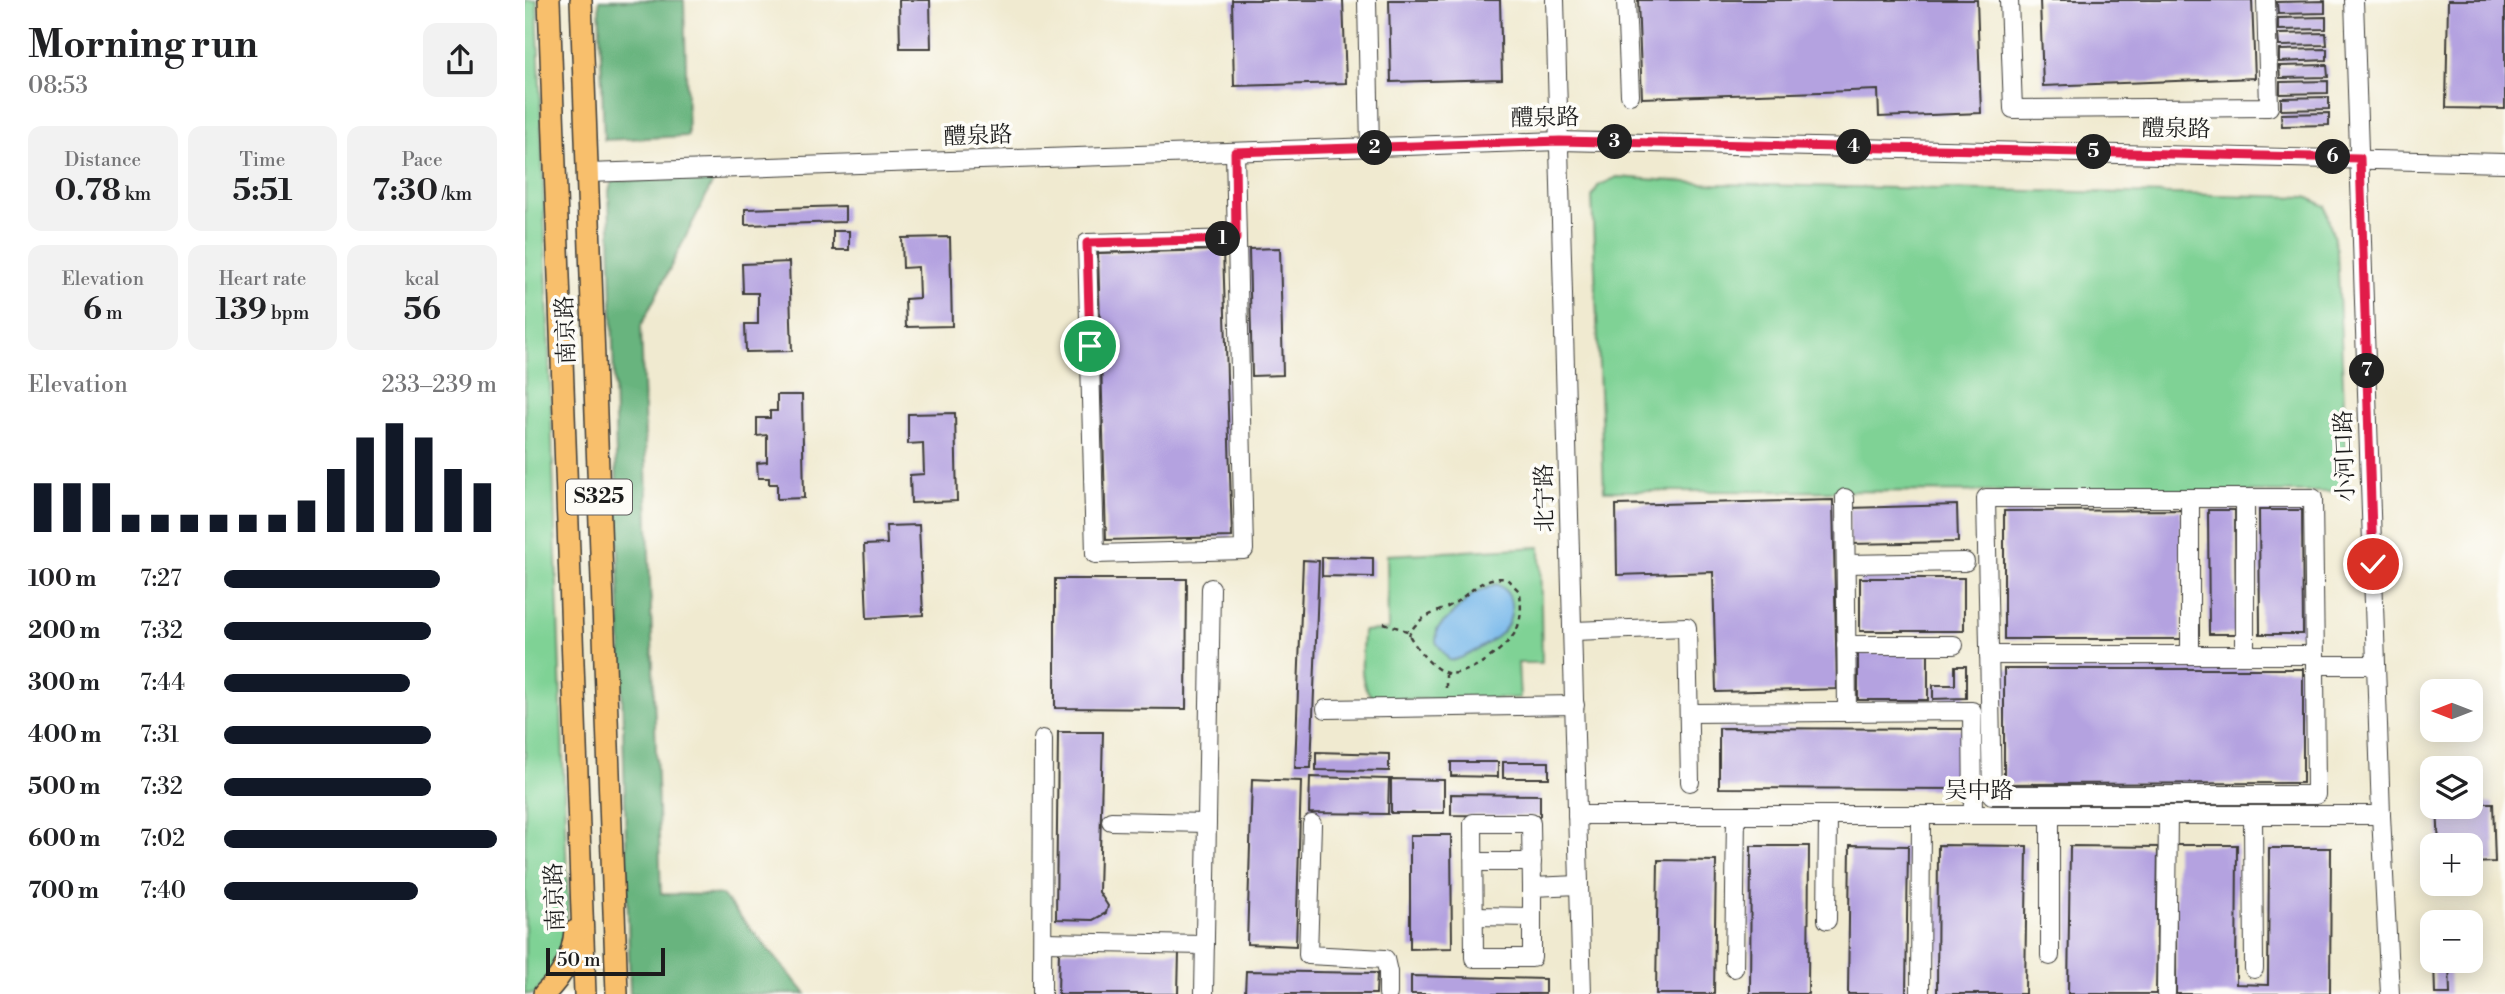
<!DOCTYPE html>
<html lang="en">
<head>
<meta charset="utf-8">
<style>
	:root { --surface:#fff; --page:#f2f2f2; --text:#202124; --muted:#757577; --accent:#111827 }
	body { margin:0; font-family:"Libre Bodoni","Noto Serif SC",serif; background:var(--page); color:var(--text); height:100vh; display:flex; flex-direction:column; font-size:26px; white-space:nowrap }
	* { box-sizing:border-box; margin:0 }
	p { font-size:23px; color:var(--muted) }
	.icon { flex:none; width:38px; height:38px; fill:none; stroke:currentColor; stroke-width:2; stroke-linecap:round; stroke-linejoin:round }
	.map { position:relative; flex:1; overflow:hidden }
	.side { display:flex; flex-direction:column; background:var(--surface); width:525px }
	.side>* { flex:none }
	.needle { width:46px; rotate:270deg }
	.tools { position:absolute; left:1895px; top:679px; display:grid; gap:14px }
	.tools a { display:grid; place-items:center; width:63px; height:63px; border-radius:14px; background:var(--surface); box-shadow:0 4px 18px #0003; font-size:35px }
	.scale { position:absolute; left:21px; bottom:18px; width:119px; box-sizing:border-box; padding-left:7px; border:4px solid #1c1c1c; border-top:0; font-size:19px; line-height:24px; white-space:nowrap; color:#1c1c1c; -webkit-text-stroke:5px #fdfcf7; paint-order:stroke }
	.pin { position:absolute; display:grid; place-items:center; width:60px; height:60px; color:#fff; margin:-30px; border:4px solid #fff; border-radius:50%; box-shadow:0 2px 7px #0007 }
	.km { position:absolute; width:35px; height:35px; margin:-18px; border-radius:50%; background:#222; color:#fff; font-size:19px; line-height:35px; text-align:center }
	.round { display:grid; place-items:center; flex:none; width:74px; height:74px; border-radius:14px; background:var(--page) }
	.head { display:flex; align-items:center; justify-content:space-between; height:119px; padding:0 28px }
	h1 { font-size:38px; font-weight:700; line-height:52px }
	.stats { display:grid; grid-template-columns:repeat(3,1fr); gap:10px; height:119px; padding:7px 28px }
	.stats div { display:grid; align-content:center; border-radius:14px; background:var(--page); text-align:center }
	.stats b { font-size:30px; font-weight:700 }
	.stats small { font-size:19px; font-weight:400 }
	.stats p { font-size:19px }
	.chart { height:196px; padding:14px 28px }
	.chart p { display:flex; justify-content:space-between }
	.chart svg { width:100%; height:126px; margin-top:7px; stroke:var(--accent); stroke-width:6 }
	ul { padding:0 28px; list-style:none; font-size:23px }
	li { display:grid; grid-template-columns:112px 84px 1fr; align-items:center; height:52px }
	li i { height:18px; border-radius:9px; background:var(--accent) }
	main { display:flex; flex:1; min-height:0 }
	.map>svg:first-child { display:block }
	.green { fill:#7fd295; stroke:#4e7758; stroke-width:2 }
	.forest { fill:#67b47e; stroke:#42684d; stroke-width:2 }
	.water { fill:#76b7ea; stroke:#496a83; stroke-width:2 }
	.building { fill:#b4a2e0 }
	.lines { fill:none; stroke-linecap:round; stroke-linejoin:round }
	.minor-casing { stroke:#3c3b37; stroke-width:20 }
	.major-casing { stroke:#3c3b37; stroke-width:24 }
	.path { stroke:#3c3b37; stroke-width:2.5; stroke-dasharray:5 5; stroke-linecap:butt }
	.minor { stroke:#fff; stroke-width:18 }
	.major { stroke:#f8bf6c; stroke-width:21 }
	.route-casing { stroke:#fff; stroke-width:14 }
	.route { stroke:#e11d48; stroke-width:9 }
	.labels { text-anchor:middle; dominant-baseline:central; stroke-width:7; stroke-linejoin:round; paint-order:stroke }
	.shield { fill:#fdfcf7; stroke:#605f5e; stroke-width:2 }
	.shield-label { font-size:21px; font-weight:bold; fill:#1c1c1c }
	.street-label { font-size:23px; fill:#1c1c1c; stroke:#fdfcf7 }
</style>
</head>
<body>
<main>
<section class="side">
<div class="head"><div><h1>Morning run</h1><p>08:53</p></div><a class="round"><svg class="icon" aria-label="share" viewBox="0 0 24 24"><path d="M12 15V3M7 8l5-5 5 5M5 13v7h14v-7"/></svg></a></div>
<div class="stats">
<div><p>Distance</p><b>0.78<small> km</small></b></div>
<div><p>Time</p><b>5:51</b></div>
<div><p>Pace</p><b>7:30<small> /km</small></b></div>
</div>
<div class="stats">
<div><p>Elevation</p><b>6<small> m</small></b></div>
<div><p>Heart rate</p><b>139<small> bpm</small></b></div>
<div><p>kcal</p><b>56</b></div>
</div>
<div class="chart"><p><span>Elevation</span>233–239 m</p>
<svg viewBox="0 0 160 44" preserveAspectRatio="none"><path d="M5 44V27M15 44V27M25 44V27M35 44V38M45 44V38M55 44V38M65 44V38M75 44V38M85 44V38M95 44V33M105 44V22M115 44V11M125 44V6M135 44V11M145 44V22M155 44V27"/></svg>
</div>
<ul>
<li><b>100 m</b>7:27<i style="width:79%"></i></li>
<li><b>200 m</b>7:32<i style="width:76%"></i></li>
<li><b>300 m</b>7:44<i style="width:68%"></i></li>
<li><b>400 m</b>7:31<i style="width:76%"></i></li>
<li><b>500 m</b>7:32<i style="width:76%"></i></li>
<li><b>600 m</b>7:02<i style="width:100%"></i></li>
<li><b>700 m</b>7:40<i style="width:71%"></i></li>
</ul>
</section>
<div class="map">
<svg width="1980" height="994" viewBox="0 0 1980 994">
	<rect width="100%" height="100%" fill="#fdfcf7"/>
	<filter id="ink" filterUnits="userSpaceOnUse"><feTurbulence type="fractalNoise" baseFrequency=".0143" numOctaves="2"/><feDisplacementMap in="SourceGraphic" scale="14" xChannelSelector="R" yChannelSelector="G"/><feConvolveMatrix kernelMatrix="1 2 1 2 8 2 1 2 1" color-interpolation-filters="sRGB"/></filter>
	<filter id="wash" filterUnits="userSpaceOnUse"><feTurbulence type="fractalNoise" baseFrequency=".00686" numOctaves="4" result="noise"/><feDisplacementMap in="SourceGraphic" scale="28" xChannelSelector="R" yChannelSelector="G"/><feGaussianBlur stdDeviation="1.57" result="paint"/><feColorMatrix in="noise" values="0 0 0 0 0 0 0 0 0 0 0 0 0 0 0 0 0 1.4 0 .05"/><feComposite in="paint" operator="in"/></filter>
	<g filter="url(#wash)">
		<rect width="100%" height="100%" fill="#f0ead0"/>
		<g class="green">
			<polygon points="0,0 12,0 43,907 33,961 10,994 0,994"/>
			<polygon points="1092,177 1189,184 1782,197 1800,206 1812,250 1823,492 1079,491 1067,197 1073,186"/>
			<path d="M 1015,547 L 1017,663 L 993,663 L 995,698 L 857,700 C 829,697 838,651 838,631 L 863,630 L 862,555 Z"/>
		</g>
		<g class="forest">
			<polygon points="74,0 159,0 163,136 79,140"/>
			<polygon points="190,178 116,326 136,894 197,895 281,994 105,994 84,191 87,181"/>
		</g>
		<path class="water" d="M 971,584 C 988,590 990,613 981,627 C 975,638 935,662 924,660 L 911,642 L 912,629 L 948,594 Z"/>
		<g id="blocks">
			<g class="building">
				<polygon points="374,0 405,0 406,48 375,48"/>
				<polygon points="707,0 818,0 821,83 709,86"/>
				<polygon points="864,0 975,0 977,79 866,82"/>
				<polygon points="1113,0 1452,0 1456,113 1354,117 1353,90 1117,98"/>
				<polygon points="1515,0 1727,0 1730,78 1518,86"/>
				<polygon points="1923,0 1980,0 1980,109 1921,108"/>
				<polygon points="1800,1 1800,13 1753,14 1752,2"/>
				<polygon points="1801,17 1801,29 1753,30 1753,18"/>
				<polygon points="1801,33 1802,45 1754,46 1753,34"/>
				<polygon points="1802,49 1802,60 1754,62 1754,50"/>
				<polygon points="1802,65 1803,77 1755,78 1754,66"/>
				<polygon points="1803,81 1803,93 1755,94 1755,82"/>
				<polygon points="1804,97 1804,109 1756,110 1756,98"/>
				<polygon points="1804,113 1804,125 1757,126 1756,114"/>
				<polygon points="320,206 320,222 220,225 220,209"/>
				<rect x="308" y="231" width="16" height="19"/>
				<polygon points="425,237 427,326 381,327 380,299 394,298 393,267 378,268 377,238"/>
				<polygon points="755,248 758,375 727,376 724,249"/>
				<polygon points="698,250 707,537 581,540 573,253"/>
				<polygon points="264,262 267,351 221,352 220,324 233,324 233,293 218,293 217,264"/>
				<polygon points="252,395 277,395 279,498 252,499 252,484 244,484 244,478 233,478 232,463 242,462 242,435 232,436 232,418 245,418 245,411 252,411"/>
				<polygon points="430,413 432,501 386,503 385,475 399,474 398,443 383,444 383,414"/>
				<polygon points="1308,500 1312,689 1191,692 1188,572 1092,575 1091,505"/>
				<polygon points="1432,505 1433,542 1325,544 1324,508"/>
				<polygon points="1656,510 1656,639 1479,639 1479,511"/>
				<polygon points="1683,510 1710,510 1711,634 1684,634"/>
				<polygon points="1734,510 1777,510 1778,634 1735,634"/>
				<polygon points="394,525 398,615 342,618 339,545 362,544 361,526"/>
				<polygon points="797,557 848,558 848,577 797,576"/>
				<polygon points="778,560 794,561 786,768 770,768"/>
				<rect x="1335" y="578" width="104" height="53"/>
				<polygon points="530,579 662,579 661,709 530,708"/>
				<rect x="1333" y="653" width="70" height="47"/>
				<polygon points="1430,666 1441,666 1441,698 1408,699 1408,685 1430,685"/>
				<polygon points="1479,669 1778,669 1778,783 1479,784"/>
				<polygon points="1194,728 1444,729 1444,789 1194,788"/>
				<polygon points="533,732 578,732 574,892 583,906 581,913 568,920 531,919"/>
				<polygon points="791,752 864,754 864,771 791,770"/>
				<polygon points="926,762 973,762 973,777 926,776"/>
				<rect x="978" y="762" width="46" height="16"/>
				<polygon points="785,777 864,779 863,814 784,813"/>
				<polygon points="727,779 776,781 771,946 722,944"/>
				<polygon points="866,779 919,780 919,813 866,813"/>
				<polygon points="926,794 1015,795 1015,816 926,815"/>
				<polygon points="1946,803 1968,803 1970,862 1946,863 1946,845 1914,845 1912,807 1946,807"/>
				<polygon points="885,835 926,835 927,948 885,949"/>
				<polygon points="1325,845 1383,846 1381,994 1323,994"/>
				<polygon points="1413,845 1502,846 1500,994 1412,994"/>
				<polygon points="1651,845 1712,845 1711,984 1743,985 1744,848 1806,848 1805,994 1651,994"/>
				<polygon points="1226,846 1284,846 1283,994 1225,994"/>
				<polygon points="1545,846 1633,847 1631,994 1543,994"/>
				<polygon points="1133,860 1191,861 1189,994 1131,994"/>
				<polygon points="534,950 654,952 653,994 533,994"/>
				<polygon points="1909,961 1924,961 1925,994 1910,994"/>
				<polygon points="721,971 852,973 851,994 720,994"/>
				<polygon points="886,976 1020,979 1020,994 886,994"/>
			</g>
		</g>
	</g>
	<g filter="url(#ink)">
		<use href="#blocks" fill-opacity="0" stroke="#3c3b37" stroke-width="2"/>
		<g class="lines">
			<g class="minor-casing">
				<g id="minor">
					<polyline points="842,0 845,148"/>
					<polyline points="1030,0 1057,994"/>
					<polyline points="1101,0 1105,95"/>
					<polyline points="1484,0 1488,109 1744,107 1741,0"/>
					<polyline points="1829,0 1856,815 1865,994"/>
					<polyline points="710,152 719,550 570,554 562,243 711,239"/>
					<polyline points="62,173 1035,141 1980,163"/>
					<polyline points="1320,498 1322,712"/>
					<polyline points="1665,498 1665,655"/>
					<polyline points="1720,498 1720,655"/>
					<polyline points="1321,564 1440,562"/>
					<polyline points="1048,631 1162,627 1165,782"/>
					<polyline points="1321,645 1429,645"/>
					<polyline points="1464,655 1790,655"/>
					<polyline points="1790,665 1791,795 1467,795 1461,498 1788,498 1790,665 1851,665"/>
					<polyline points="801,709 1050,705"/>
					<polyline points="1164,713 1447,711 1448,815"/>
					<polyline points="1052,815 1856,815"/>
					<polyline points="1728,815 1729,969"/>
					<polyline points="586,821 682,823"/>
					<polyline points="787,824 783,955 860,959 863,972 863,994"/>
					<polyline points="949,862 1007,862"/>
					<polyline points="1007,887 1006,823 948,823 949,958 1007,958 1007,887 1054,885"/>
					<polyline points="949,916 1007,917"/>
					<polyline points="1302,920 1303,815"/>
					<polyline points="518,942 680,945"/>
					<polyline points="1525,956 1525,815"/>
					<polyline points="1209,968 1211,815"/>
					<polyline points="517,994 518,739"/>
					<polyline points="679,994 686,588"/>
					<polyline points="1395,994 1396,815"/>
					<polyline points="1641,994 1643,815"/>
				</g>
			</g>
			<g class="major-casing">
				<g id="major">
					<polyline points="24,0 60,994"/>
					<polyline points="56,0 92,994"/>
					<path d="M 19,994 C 37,977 48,956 50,931"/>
				</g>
			</g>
			<g class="path">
				<path d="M 859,623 L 882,631 C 888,644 907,670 922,673 C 942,678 984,647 992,629 C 997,617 996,604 995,592 L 982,579 C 958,574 946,593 928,604 C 910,615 894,614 884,635"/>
				<polyline points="921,673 921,690"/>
			</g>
			<use href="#minor" class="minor"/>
			<use href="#major" class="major"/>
		</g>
	</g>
	<g class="lines" filter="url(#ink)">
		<g class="route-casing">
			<polyline id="route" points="565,346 562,243 711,239 710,152 1035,141 1835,158 1848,564"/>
		</g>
		<use href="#route" class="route"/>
	</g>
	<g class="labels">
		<rect class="shield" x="41" y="479.5" width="66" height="35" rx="5"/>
		<g class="shield-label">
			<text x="74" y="497">S325</text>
		</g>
		<g class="street-label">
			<text transform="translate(1020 118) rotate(-1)">醴泉路</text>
			<text transform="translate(1651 129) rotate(1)">醴泉路</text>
			<text transform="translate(453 136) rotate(-2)">醴泉路</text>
			<text transform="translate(41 330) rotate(-92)">南京路</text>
			<text transform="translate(1820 456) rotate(-92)">小河口路</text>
			<text transform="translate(1020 498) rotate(-91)">北宁路</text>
			<text x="1454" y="791">吴中路</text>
			<text transform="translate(30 897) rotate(-92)">南京路</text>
		</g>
	</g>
</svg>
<div class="tools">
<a><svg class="needle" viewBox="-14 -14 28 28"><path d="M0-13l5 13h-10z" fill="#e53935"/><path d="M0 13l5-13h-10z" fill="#757577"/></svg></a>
<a><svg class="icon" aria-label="layers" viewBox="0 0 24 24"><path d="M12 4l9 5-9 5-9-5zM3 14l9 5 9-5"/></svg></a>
<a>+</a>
<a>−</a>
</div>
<div class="scale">50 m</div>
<div class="pin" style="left:565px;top:346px;background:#1e9e55"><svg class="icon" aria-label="arrive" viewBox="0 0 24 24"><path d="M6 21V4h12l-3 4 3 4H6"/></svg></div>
<div class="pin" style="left:1848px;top:564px;background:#d93025"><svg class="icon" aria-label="check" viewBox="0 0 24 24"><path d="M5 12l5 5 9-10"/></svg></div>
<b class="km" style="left:698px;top:239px">1</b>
<b class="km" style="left:850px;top:148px">2</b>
<b class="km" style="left:1090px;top:142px">3</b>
<b class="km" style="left:1329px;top:147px">4</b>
<b class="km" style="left:1569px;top:152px">5</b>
<b class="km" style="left:1808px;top:157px">6</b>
<b class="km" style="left:1842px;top:371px">7</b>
</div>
</main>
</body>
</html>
